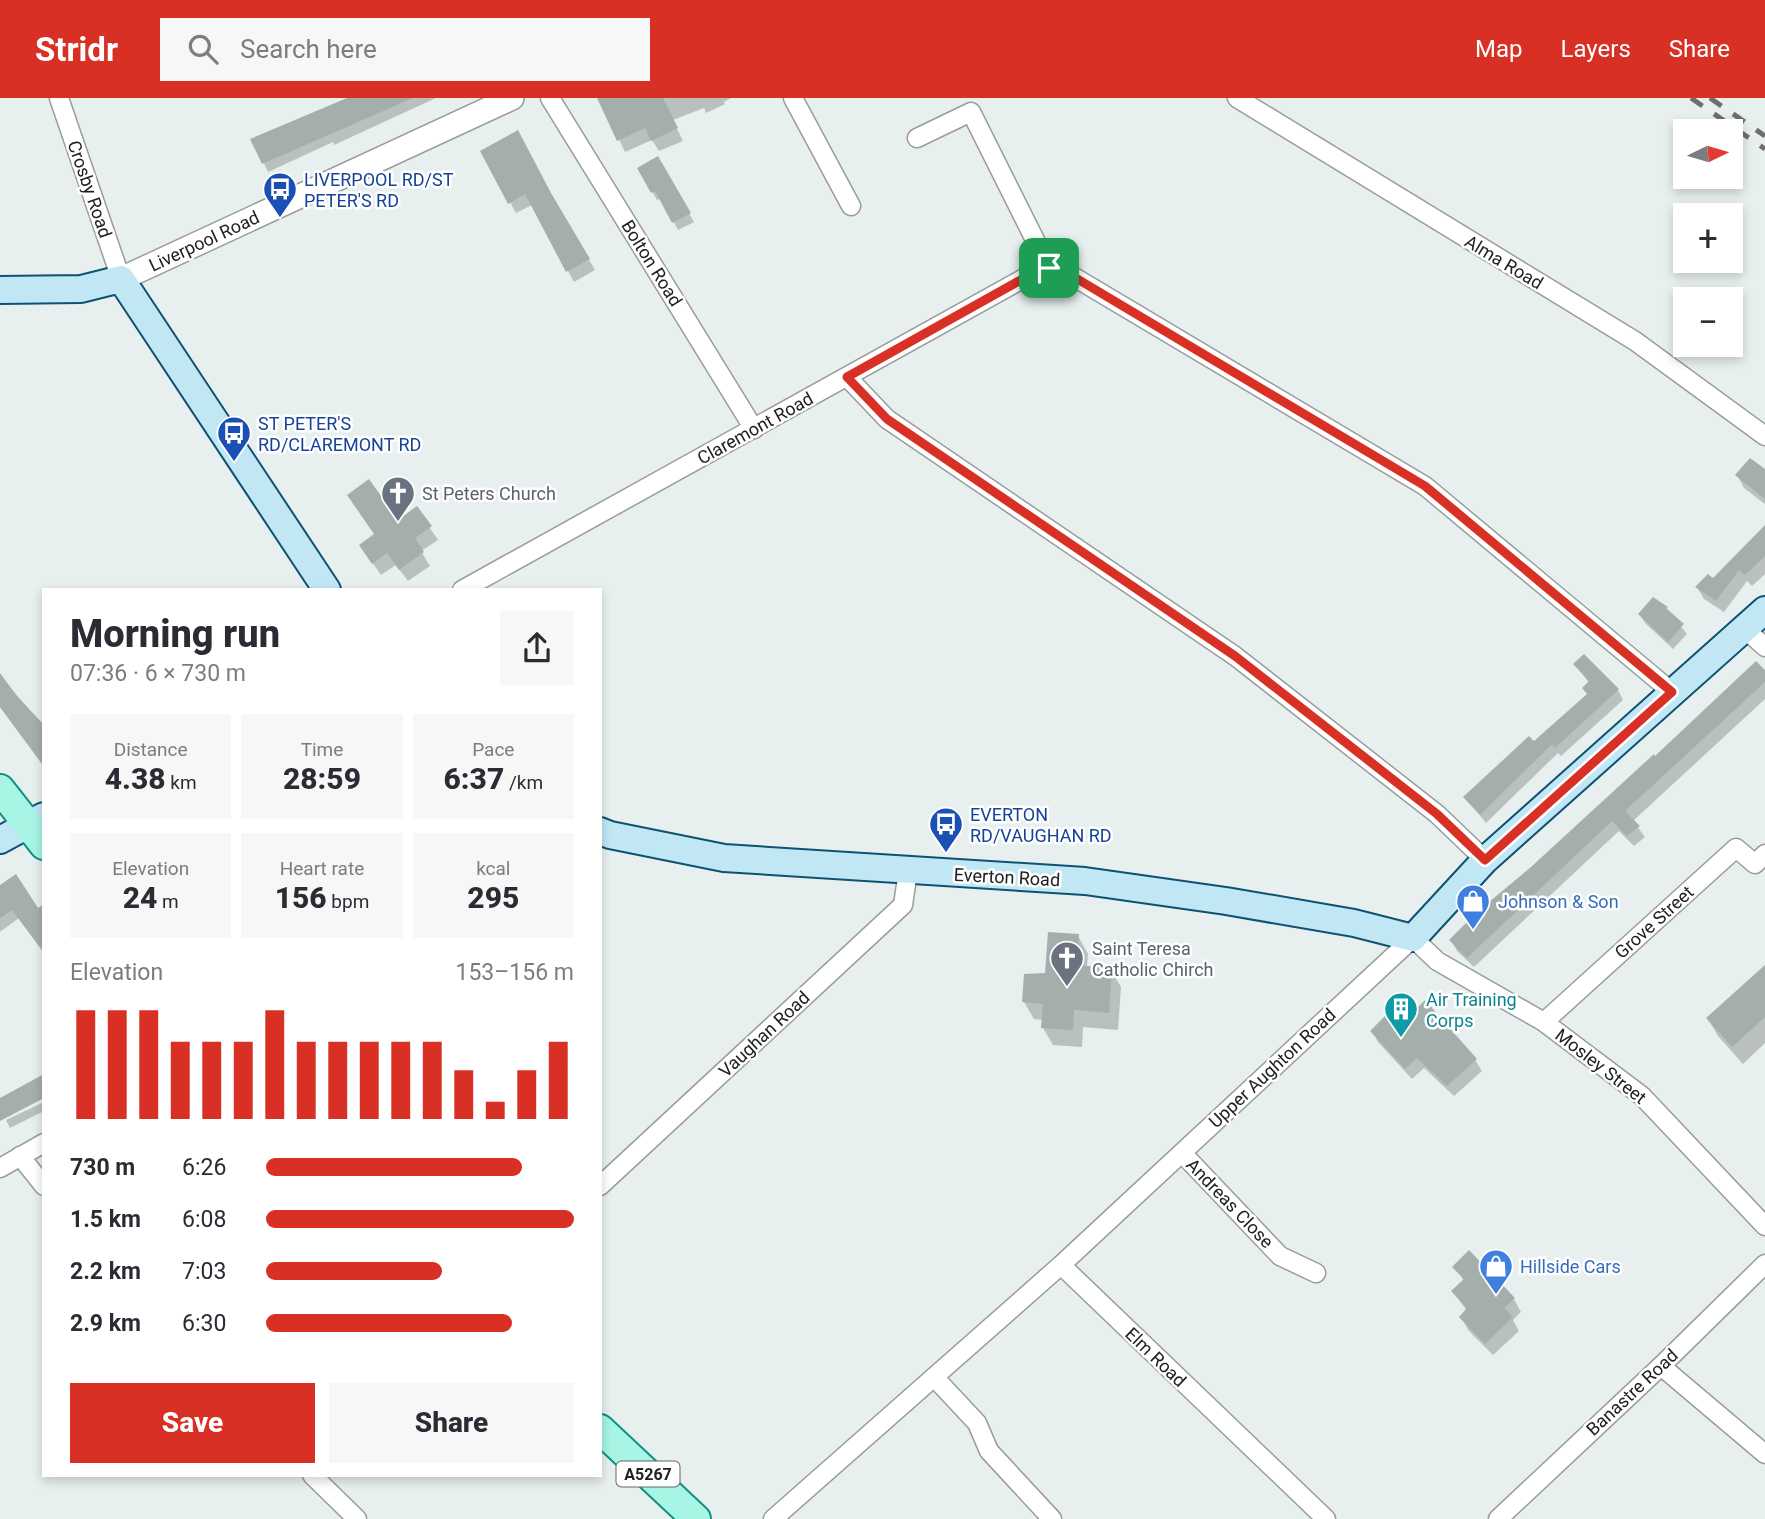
<!DOCTYPE html>
<html lang="en">
<head>
<meta charset="utf-8">
<style>
	:root { --surface:#fff; --page:#f7f7f7; --text:#2b2b33; --muted:#7c7c81; --accent:#d93025 }
	body { margin:0; font-family:Roboto,sans-serif; background:var(--page); color:var(--text); height:100vh; display:flex; flex-direction:column; font-size:26px; white-space:nowrap }
	* { box-sizing:border-box; margin:0 }
	p { font-size:23px; color:var(--muted) }
	.icon { flex:none; width:38px; height:38px; fill:none; stroke:currentColor; stroke-width:2; stroke-linecap:round; stroke-linejoin:round }
	.map { position:relative; flex:1; overflow:hidden }
	.panel { position:absolute; left:42px; top:490px; width:560px; height:889px; display:flex; flex-direction:column; background:var(--surface); border-radius:0px; box-shadow:0 4px 10px #0003 }
	.panel>* { flex:none }
	.needle { width:46px; rotate:85deg }
	.fabs { position:absolute; left:1673px; top:21px; display:grid; gap:14px }
	.fabs a { display:grid; place-items:center; width:70px; height:70px; border-radius:0px; background:var(--surface); box-shadow:0 4px 10px #0003; font-size:35px }
	.pin { position:absolute; display:grid; place-items:center; width:60px; height:60px; color:#fff; margin:-30px; border-radius:14px; box-shadow:0 4px 10px #0006 }
	.round { display:grid; place-items:center; flex:none; width:74px; height:74px; border-radius:0px; background:var(--page) }
	.summary { display:flex; align-items:center; justify-content:space-between; height:119px; padding:0 28px }
	h1 { font-size:38px; font-weight:800; line-height:52px }
	.stats { display:grid; grid-template-columns:repeat(3,1fr); gap:10px; height:119px; padding:7px 28px }
	.stats div { display:grid; align-content:center; border-radius:0px; background:var(--page); text-align:center }
	.stats b { font-size:30px; font-weight:800 }
	.stats small { font-size:19px; font-weight:400 }
	.stats p { font-size:19px }
	.chart { height:196px; padding:14px 28px }
	.chart p { display:flex; justify-content:space-between }
	.chart svg { width:100%; height:126px; margin-top:7px; stroke:var(--accent); stroke-width:6 }
	.cta { display:flex; gap:14px; margin-top:auto; padding:14px 28px }
	.cta a { flex:1; height:80px; border-radius:0px; background:var(--accent); color:#fff; font-size:28px; font-weight:800; line-height:80px; text-align:center }
	.cta a+a { background:var(--page); color:var(--text) }
	ul { padding:0 28px; list-style:none; font-size:23px }
	li { display:grid; grid-template-columns:112px 84px 1fr; align-items:center; height:52px }
	li i { height:18px; border-radius:9px; background:var(--accent) }
	header { display:flex; align-items:center; gap:42px; box-sizing:border-box; height:98px; padding:0 35px; background:var(--accent); color:#fff }
	header strong { font-size:33px }
	nav { display:flex; gap:38px; margin-inline-start:auto; font-size:24px }
	.search { width:490px; height:63px; background:var(--page); display:flex; align-items:center; gap:18px; box-sizing:border-box; padding:0 24px; border-radius:0px; color:var(--muted); font-size:26px }
	.map>svg:first-child { display:block }
	.shadow { fill:#0003 }
	.building { fill:#a4afab }
	.lines { fill:none; stroke-linecap:round; stroke-linejoin:round }
	.minor-casing { stroke:#9b9b9b; stroke-width:21 }
	.tertiary-casing { stroke:#9b9b9b; stroke-width:26 }
	.secondary-casing { stroke:#0e5172; stroke-width:30 }
	.primary-casing { stroke:#0c9283; stroke-width:32 }
	.minor { stroke:#fff; stroke-width:18 }
	.tertiary { stroke:#fff; stroke-width:23 }
	.secondary { stroke:#c1e7f5; stroke-width:26 }
	.primary { stroke:#a8f5e5; stroke-width:28 }
	.rail { stroke:#6f6f6f; stroke-width:5; stroke-dasharray:14 14; stroke-linecap:butt }
	.route-casing { stroke:#fff; stroke-width:14 }
	.route { stroke:#d93025; stroke-width:9 }
	.labels { text-anchor:middle; dominant-baseline:central; stroke-width:5; stroke-linejoin:round; paint-order:stroke }
	.shield { fill:#fff; stroke:#646464; stroke-width:2 }
	.shield-label { font-size:16px; font-weight:bold; fill:#212121 }
	.transit-label { font-size:18px; fill:#164399; stroke:#fff; text-anchor:start }
	.street-label { font-size:18px; fill:#212121; stroke:#fff }
	.worship-label { font-size:18px; fill:#5b616d; stroke:#fff; text-anchor:start }
	.shop-label { font-size:18px; fill:#366cbe; stroke:#fff; text-anchor:start }
	.culture-label { font-size:18px; fill:#0d838f; stroke:#fff; text-anchor:start }
</style>
</head>
<body>
<header>
<strong>Stridr</strong>
<div class="search"><svg class="icon" aria-label="search" viewBox="0 0 24 24"><circle cx="10" cy="10" r="6"/><path d="M15 15l6 6"/></svg>Search here</div>
<nav><a>Map</a><a>Layers</a><a>Share</a></nav>
</header>
<div class="map">
<svg width="1765" height="1421" viewBox="0 0 1765 1421">
	<rect width="100%" height="100%" fill="#e8f0ef"/>
	<g class="shadow">
		<polygon points="350,0 436,0 334,47 333,44 268,74 253,42"/>
		<polygon points="602,0 731,0 724,4 725,6 706,15 704,10 673,22 683,43 659,53 652,42 625,54 600,1"/>
		<polygon points="482,53 555,105 595,172 574,184 532,107 516,115"/>
		<polygon points="657,60 694,124 678,132 661,100 657,102 639,70"/>
		<polygon points="1765,373 1765,406 1744,390 1737,377"/>
		<polygon points="417,411 438,442 421,453 430,468 408,483 396,467 381,477 369,460 398,424"/>
		<polygon points="1765,430 1765,476 1752,488 1747,483 1724,514 1704,501 1697,489 1713,482"/>
		<polygon points="1654,501 1666,510 1687,536 1673,551 1645,525 1640,517"/>
		<polygon points="1575,566 1618,592 1623,602 1561,658 1558,655 1486,725 1466,700 1534,646 1588,597 1589,585"/>
		<polygon points="1765,575 1765,601 1633,723 1645,739 1634,748 1619,733 1474,869 1457,853 1451,842 1655,661"/>
		<polygon points="0,577 44,630 44,669 0,609"/>
		<polygon points="0,789 19,820 0,834"/>
		<polygon points="1078,838 1088,856 1087,870 1111,872 1121,889 1118,932 1083,929 1082,949 1053,947 1043,930 1043,922 1034,921 1024,904"/>
		<polygon points="1765,869 1765,945 1743,966 1718,938 1708,921"/>
		<polygon points="1416,913 1475,962 1482,973 1454,998 1424,970 1412,981 1378,944 1372,933"/>
		<polygon points="44,1004 44,1013 10,1030 6,1022"/>
		<polygon points="1455,1169 1514,1201 1521,1214 1513,1222 1519,1233 1493,1257 1468,1232 1461,1219 1467,1213 1453,1194 1464,1183"/>
	</g>
	<g class="building">
		<polygon points="347,0 413,0 262,66 250,41"/>
		<polygon points="597,0 663,0 678,30 651,43 645,30 617,43"/>
		<polygon points="518,32 551,95 590,161 566,174 525,96 508,106 480,53"/>
		<polygon points="658,58 691,115 672,125 655,93 651,95 637,70"/>
		<polygon points="1750,360 1765,371 1765,401 1735,377"/>
		<polygon points="369,381 398,422 417,408 432,428 415,440 424,454 399,472 387,455 372,466 359,447 374,436 347,397"/>
		<polygon points="1765,427 1765,458 1745,477 1739,472 1716,503 1695,489 1708,476 1713,480"/>
		<polygon points="1653,499 1668,509 1666,510 1684,526 1668,544 1638,516"/>
		<polygon points="1584,556 1619,591 1555,650 1552,646 1480,717 1463,699 1529,638 1534,643 1587,596 1582,590 1589,583 1573,566"/>
		<polygon points="1756,563 1765,572 1765,584 1625,713 1640,728 1627,738 1612,723 1467,860 1449,842 1477,814 1531,769 1654,656 1655,658"/>
		<polygon points="0,575 16,597 44,627 44,668 0,609"/>
		<polygon points="16,776 38,810 44,806 44,855 12,812 0,820 0,787"/>
		<polygon points="1048,834 1079,836 1077,867 1112,870 1109,915 1074,912 1073,932 1041,930 1043,906 1022,904 1024,876 1045,875"/>
		<polygon points="1765,867 1765,919 1732,949 1706,920"/>
		<polygon points="1402,896 1416,911 1425,902 1477,961 1447,988 1417,960 1405,971 1370,933 1388,915 1385,912"/>
		<polygon points="44,976 44,1000 0,1023 0,1000"/>
		<polygon points="1469,1152 1515,1200 1504,1210 1513,1219 1485,1246 1459,1219 1467,1210 1451,1193 1464,1181 1452,1169"/>
	</g>
	<g class="lines">
		<g class="minor-casing">
			<g id="minor">
				<polyline points="59,0 121,181"/>
				<polyline points="550,0 754,331"/>
				<polyline points="793,0 851,108"/>
				<polyline points="1237,0 1635,243 1765,338"/>
				<polyline points="917,40 971,14 1049,170"/>
				<polyline points="847,279 887,321 1235,558 1437,716 1485,762"/>
				<polyline points="462,492 1035,174 1049,170 1069,176 1425,388 1672,594"/>
				<polyline points="1745,531 1765,549"/>
				<polyline points="1544,924 1736,750 1755,766 1765,756"/>
				<polyline points="1182,1055 1280,1158 1316,1175"/>
				<polyline points="20,1058 44,1088"/>
				<polyline points="0,1070 44,1045"/>
				<polyline points="600,1088 903,807 908,773"/>
				<polyline points="1061,1167 1326,1421"/>
				<polyline points="1661,1268 1765,1356"/>
				<polyline points="934,1279 977,1325 989,1353 1052,1421"/>
				<polyline points="312,1377 357,1421"/>
				<polyline points="773,1421 1061,1167 1413,840 1437,863 1544,924 1642,998 1765,1128"/>
				<polyline points="1498,1421 1661,1268 1765,1166"/>
			</g>
		</g>
		<g class="tertiary-casing">
			<polyline id="tertiary" points="121,181 512,0"/>
		</g>
		<g class="secondary-casing">
			<g id="secondary">
				<polyline points="0,192 81,191 121,181 327,492"/>
				<polyline points="600,733 610,737 724,760 1085,783 1226,803 1354,825 1413,840 1485,762 1765,512"/>
				<polyline points="0,742 44,718"/>
			</g>
		</g>
		<g class="primary-casing">
			<g id="primary">
				<polyline points="0,691 44,747"/>
				<polyline points="600,1331 696,1421"/>
			</g>
		</g>
		<use href="#minor" class="minor"/>
		<use href="#tertiary" class="tertiary"/>
		<use href="#secondary" class="secondary"/>
		<use href="#primary" class="primary"/>
		<g class="rail">
			<polyline points="1691,0 1765,51"/>
			<polyline points="1710,0 1765,38"/>
		</g>
	</g>
	<g class="lines">
		<g class="route-casing">
			<polygon id="route" points="1049,170 1069,176 1425,388 1672,594 1485,762 1437,716 1235,558 887,321 847,279 1035,174"/>
		</g>
		<use href="#route" class="route"/>
	</g>
	<defs>
		<g id="bus-pin" transform="scale(1.75)"><path d="M0 17L-7.5 6A9.5 9.5 0 1 1 7.5 6Z" fill="#1a4fb4" stroke="#fff"/><path d="M-5-6H5V4H4V6H2V4H-2V6H-4V4H-5ZM-3.5-4V0h7V-4ZM-3.5 1.2v1.5H-2V1.2ZM2 1.2v1.5H3.5V1.2Z" fill="#fff"/></g>
		<g id="church-pin" transform="scale(1.75)"><path d="M0 17L-7.5 6A9.5 9.5 0 1 1 7.5 6Z" fill="#6b7280" stroke="#fff"/><path d="M-1.2-6h2.4v3.5h3.3v2.4h-3.3V6h-2.4V-.1h-3.3v-2.4h3.3Z" fill="#fff"/></g>
		<g id="shop-pin" transform="scale(1.75)"><path d="M0 17L-7.5 6A9.5 9.5 0 1 1 7.5 6Z" fill="#3f7fe0" stroke="#fff"/><path d="M-5-2.5h2.3a2.7 3.5 0 0 1 5.4 0H5L5.5 6h-11ZM-1.5-2.5h3a1.5 2.3 0 0 0-3 0Z" fill="#fff"/></g>
		<g id="building-pin" transform="scale(1.75)"><path d="M0 17L-7.5 6A9.5 9.5 0 1 1 7.5 6Z" fill="#0f9aa8" stroke="#fff"/><path d="M-4-6H4V6H1V3H-1V6H-4ZM-2.5-4.3h1.7v1.8h-1.7ZM.8-4.3h1.7v1.8H.8ZM-2.5-1h1.7V.8h-1.7ZM.8-1h1.7V.8H.8Z" fill="#fff"/></g>
	</defs>
	<g fill-rule="evenodd">
		<use href="#bus-pin" x="280" y="91"/>
		<use href="#bus-pin" x="234" y="335"/>
		<use href="#church-pin" x="398" y="395"/>
		<use href="#bus-pin" x="946" y="726"/>
		<use href="#shop-pin" x="1473" y="803"/>
		<use href="#church-pin" x="1067" y="860"/>
		<use href="#building-pin" x="1401" y="911"/>
		<use href="#shop-pin" x="1496" y="1168"/>
	</g>
	<g class="labels">
		<rect class="shield" x="616.5" y="1363.5" width="63" height="25" rx="5"/>
		<g class="shield-label">
			<text x="648" y="1376">A5267</text>
		</g>
		<g class="transit-label">
			<text x="304" y="81">LIVERPOOL RD/ST<tspan x="304" dy="21">PETER'S RD</tspan></text>
			<text x="258" y="325">ST PETER'S<tspan x="258" dy="21">RD/CLAREMONT RD</tspan></text>
			<text x="970" y="716">EVERTON<tspan x="970" dy="21">RD/VAUGHAN RD</tspan></text>
		</g>
		<g class="street-label">
			<text transform="translate(90 91) rotate(71)">Crosby Road</text>
			<text transform="translate(204 143) rotate(-25)">Liverpool Road</text>
			<text transform="translate(1504 164) rotate(31)">Alma Road</text>
			<text transform="translate(652 165) rotate(58)">Bolton Road</text>
			<text transform="translate(755 330) rotate(-29)">Claremont Road</text>
			<text transform="translate(1007 779) rotate(3)">Everton Road</text>
			<text transform="translate(1654 824) rotate(-42)">Grove Street</text>
			<text transform="translate(764 936) rotate(-43)">Vaughan Road</text>
			<text transform="translate(1601 968) rotate(38)">Mosley Street</text>
			<text transform="translate(1272 970) rotate(-43)">Upper Aughton Road</text>
			<text transform="translate(1230 1105) rotate(46)">Andreas Close</text>
			<text transform="translate(1156 1259) rotate(44)">Elm Road</text>
			<text transform="translate(1632 1294) rotate(-43)">Banastre Road</text>
		</g>
		<g class="worship-label">
			<text x="422" y="395">St Peters Church</text>
			<text x="1092" y="850">Saint Teresa<tspan x="1092" dy="21">Catholic Chirch</tspan></text>
		</g>
		<g class="shop-label">
			<text x="1498" y="803">Johnson &amp; Son</text>
			<text x="1520" y="1168">Hillside Cars</text>
		</g>
		<g class="culture-label">
			<text x="1426" y="901">Air Training<tspan x="1426" dy="21">Corps</tspan></text>
		</g>
	</g>
</svg>
<div class="fabs">
<a><svg class="needle" viewBox="-14 -14 28 28"><path d="M0-13l5 13h-10z" fill="#e53935"/><path d="M0 13l5-13h-10z" fill="#7c7c81"/></svg></a>
<a>+</a>
<a>−</a>
</div>
<div class="pin" style="left:1049px;top:170px;background:#1e9e55"><svg class="icon" aria-label="arrive" viewBox="0 0 24 24"><path d="M6 21V4h12l-3 4 3 4H6"/></svg></div>
<section class="panel">
<div class="summary"><div><h1>Morning run</h1><p>07:36 · 6 × 730 m</p></div><a class="round"><svg class="icon" aria-label="share" viewBox="0 0 24 24"><path d="M12 15V3M7 8l5-5 5 5M5 13v7h14v-7"/></svg></a></div>
<div class="stats">
<div><p>Distance</p><b>4.38<small> km</small></b></div>
<div><p>Time</p><b>28:59</b></div>
<div><p>Pace</p><b>6:37<small> /km</small></b></div>
</div>
<div class="stats">
<div><p>Elevation</p><b>24<small> m</small></b></div>
<div><p>Heart rate</p><b>156<small> bpm</small></b></div>
<div><p>kcal</p><b>295</b></div>
</div>
<div class="chart"><p><span>Elevation</span>153–156 m</p>
<svg viewBox="0 0 160 44" preserveAspectRatio="none"><path d="M5 44V6M15 44V6M25 44V6M35 44V17M45 44V17M55 44V17M65 44V6M75 44V17M85 44V17M95 44V17M105 44V17M115 44V17M125 44V27M135 44V38M145 44V27M155 44V17"/></svg>
</div>
<ul>
<li><b>730 m</b>6:26<i style="width:83%"></i></li>
<li><b>1.5 km</b>6:08<i style="width:100%"></i></li>
<li><b>2.2 km</b>7:03<i style="width:57%"></i></li>
<li><b>2.9 km</b>6:30<i style="width:80%"></i></li>
</ul>
<div class="cta"><a>Save</a><a>Share</a></div>
</section>
</div>
</body>
</html>
